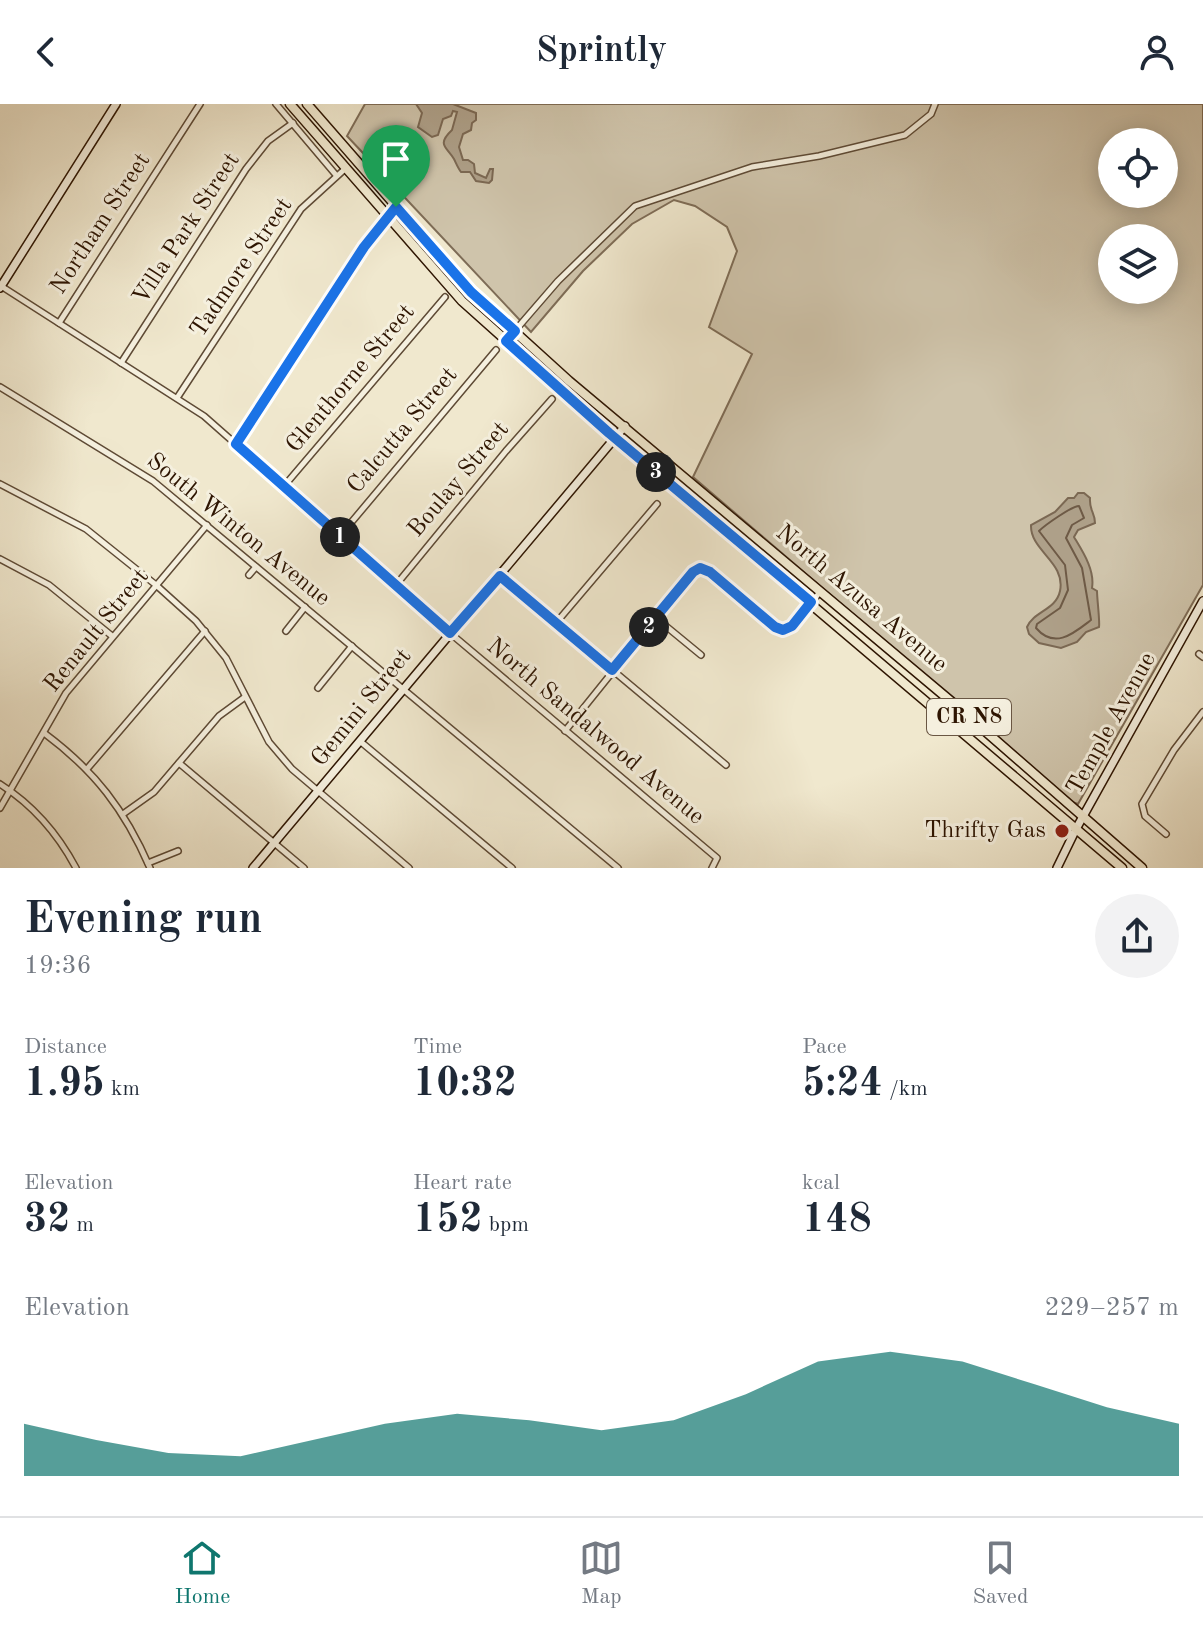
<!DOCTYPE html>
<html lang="en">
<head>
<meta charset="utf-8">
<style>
	:root { --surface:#fff; --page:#f2f2f3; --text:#1f2937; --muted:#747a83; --line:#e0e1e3; --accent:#0f766e }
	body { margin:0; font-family:"Old Standard TT",serif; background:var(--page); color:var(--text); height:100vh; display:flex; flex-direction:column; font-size:30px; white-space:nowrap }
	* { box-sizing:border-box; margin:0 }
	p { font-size:26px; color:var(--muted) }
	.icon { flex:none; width:44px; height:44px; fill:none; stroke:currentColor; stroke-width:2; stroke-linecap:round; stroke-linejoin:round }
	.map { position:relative; height:764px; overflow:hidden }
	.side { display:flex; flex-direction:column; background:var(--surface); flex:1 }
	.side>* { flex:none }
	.fabs { position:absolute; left:1098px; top:24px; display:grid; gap:16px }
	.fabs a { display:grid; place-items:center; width:80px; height:80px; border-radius:50%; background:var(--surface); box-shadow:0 4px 20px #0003; font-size:40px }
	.pin { position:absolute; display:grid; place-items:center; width:68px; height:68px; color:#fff; margin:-82px -34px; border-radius:50% 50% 50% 0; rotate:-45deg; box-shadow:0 0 8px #0007 }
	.pin .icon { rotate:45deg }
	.km { position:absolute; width:40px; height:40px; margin:-20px; border-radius:50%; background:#222; color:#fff; font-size:22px; line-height:40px; text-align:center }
	.round { display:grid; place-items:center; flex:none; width:84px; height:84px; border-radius:42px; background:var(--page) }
	.summary { display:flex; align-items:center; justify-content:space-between; height:136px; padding:0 24px }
	h1 { font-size:44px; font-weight:800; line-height:60px }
	.stats { display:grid; grid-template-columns:repeat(3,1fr); gap:12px; height:136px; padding:8px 24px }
	.stats div { display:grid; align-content:center }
	.stats b { font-size:40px; font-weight:800 }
	.stats small { font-size:22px; font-weight:400 }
	.stats p { font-size:22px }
	.chart { height:224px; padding:16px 24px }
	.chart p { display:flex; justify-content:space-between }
	.chart svg { width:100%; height:144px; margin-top:8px; fill:var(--accent); opacity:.7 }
	header { display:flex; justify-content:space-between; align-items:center; height:104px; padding:0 24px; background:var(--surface); font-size:36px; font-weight:800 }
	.dock { display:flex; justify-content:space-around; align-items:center; height:112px; border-top:2px solid var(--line); background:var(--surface); font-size:22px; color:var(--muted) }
	.dock a { display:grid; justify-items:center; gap:4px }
	.dock .selected { color:var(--accent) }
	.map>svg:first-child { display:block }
	.green { fill:#cfc4ab; stroke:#7e6c56; stroke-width:2; fill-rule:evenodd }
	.water { fill:#aea089; stroke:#7b6853; stroke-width:2 }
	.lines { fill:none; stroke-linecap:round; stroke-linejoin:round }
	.shore { stroke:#6e5a46; stroke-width:2 }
	.street-casing { stroke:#5e4a35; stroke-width:8 }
	.secondary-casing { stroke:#2e1502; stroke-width:10 }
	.primary-casing { stroke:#2e1502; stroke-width:11 }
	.street { stroke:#f5f0df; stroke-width:5 }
	.secondary { stroke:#f5f0df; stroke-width:7 }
	.primary { stroke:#f0e8ce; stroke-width:8 }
	.route-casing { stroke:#fff; stroke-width:16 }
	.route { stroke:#1a73e8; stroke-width:10 }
	.poi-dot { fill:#8f2418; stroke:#f5f0df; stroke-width:3 }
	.labels { text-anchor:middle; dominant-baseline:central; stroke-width:6; stroke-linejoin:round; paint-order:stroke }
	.shield { fill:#f5f0df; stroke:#6a5744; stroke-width:2 }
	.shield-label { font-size:22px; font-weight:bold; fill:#2e1502 }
	.street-label { font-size:24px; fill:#2e1502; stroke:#f5f0df }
	.poi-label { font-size:24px; fill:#2e1502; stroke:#f5f0df; text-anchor:end }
</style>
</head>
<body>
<header><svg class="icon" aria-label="back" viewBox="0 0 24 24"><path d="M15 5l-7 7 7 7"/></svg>Sprintly<svg class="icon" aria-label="person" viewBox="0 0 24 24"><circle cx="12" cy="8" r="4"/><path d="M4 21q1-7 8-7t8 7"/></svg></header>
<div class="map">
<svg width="1203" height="764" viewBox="0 0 1203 764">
	<rect width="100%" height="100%" fill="#f0e8ce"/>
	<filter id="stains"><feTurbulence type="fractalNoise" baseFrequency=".0025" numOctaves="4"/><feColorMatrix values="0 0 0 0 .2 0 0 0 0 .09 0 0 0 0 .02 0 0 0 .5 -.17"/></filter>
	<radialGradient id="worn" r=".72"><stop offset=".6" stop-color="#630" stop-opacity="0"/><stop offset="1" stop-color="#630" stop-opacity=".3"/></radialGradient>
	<path class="green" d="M 365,0 L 1203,0 L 1203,481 L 1078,700 L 1072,698 L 693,373 L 752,250 L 709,223 L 737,147 L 727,123 L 695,102 L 674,96 L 632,120 L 583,167 L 531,228 L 347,32 ZM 1112,38 L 1164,38 L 1164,90 L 1112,90 ZM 1112,134 L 1164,134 L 1164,186 L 1112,186 Z"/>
	<g class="water">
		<path d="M 416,0 L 453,0 L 476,9 L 476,16 L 472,19 L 471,26 L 463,30 L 459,43 L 463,56 L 468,56 L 474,60 L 475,69 L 486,74 L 490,65 L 493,65 L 492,76 L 489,79 L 476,77 L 470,68 L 461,68 C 458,64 456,59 454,55 C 447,43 436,41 452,26 L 457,8 L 453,7 L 451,12 L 443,15 L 438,31 L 432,33 L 418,23 L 422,9 Z"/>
		<path d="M 1078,389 L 1084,389 L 1090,394 C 1089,406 1095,409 1095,419 L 1078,426 L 1074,433 C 1083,448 1095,466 1092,484 L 1097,487 C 1097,495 1100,517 1099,523 L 1086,528 L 1077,538 L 1061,544 L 1039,539 L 1029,530 L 1027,523 C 1034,507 1056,506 1060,487 C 1066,458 1030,447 1031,421 L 1055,408 L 1068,394 L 1074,394 Z"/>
	</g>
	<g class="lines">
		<path class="shore" d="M 1079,402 L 1084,414 L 1072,421 L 1066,434 L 1082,464 L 1091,516 C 1074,529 1055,546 1036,524 L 1037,520 L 1060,504 L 1068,486 L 1065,461 L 1039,427 C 1045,421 1072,402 1079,402 Z"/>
		<g class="street-casing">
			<g id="street">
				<polyline points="276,0 336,71"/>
				<polyline points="1,182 204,312 450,529 717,754 712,764"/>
				<polyline points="59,219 200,0"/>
				<polyline points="507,236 558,177 635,102 752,63 819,52 905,31 931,10 935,0"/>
				<polyline points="121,259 246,65 268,37 293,19"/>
				<polyline points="0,283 153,377 618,764"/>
				<polyline points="177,294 301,105 346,64"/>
				<polyline points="236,340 364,143 396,103"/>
				<polyline points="0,380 86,425 156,481 196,517 226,554 269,638 292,665 409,764"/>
				<polyline points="285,381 445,193"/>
				<polyline points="339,433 496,246"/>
				<polyline points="0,455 49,481 112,532"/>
				<polyline points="249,471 256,463"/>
				<polyline points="500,472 726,661"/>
				<polyline points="396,481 506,347 552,295"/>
				<polyline points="656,514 701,551"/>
				<polyline points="556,519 657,400"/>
				<polyline points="286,527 305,503"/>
				<polyline points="1199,550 1203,553"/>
				<polyline points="318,584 352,542"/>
				<polyline points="565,627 693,468 700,464 710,468 775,523 783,526 792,522 820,488"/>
				<path d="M 44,629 C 95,667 125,706 150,764"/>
				<polyline points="361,638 512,764"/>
				<polyline points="179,659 304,764"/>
				<polyline points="87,665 205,527"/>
				<path d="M 0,680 C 33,701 58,730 76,764"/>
				<polyline points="0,704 66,589 207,421"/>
				<polyline points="123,710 154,688 219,612 245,593"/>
				<polyline points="1166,730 1145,712 1142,700 1174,646 1203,608"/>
				<polyline points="148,759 178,747"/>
			</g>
		</g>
		<g class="secondary-casing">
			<g id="secondary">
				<polyline points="0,184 116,0"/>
				<polyline points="253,764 625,322"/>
				<polyline points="1057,764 1076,725 1203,497"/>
			</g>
		</g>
		<g class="primary-casing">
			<g id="primary">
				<polyline points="290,0 462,197 615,334 1122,764"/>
				<polyline points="307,0 471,188 569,277 953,599 1142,764"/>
			</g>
		</g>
		<use href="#street" class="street"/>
		<use href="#secondary" class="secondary"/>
		<use href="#primary" class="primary"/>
	</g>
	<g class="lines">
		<g class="route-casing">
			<polygon id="route" points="396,103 471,188 515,227 506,237 609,329 811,498 792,522 783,526 775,523 710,468 700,464 693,468 612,566 500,472 450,529 236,340 364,143"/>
		</g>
		<use href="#route" class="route"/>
	</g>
	<circle class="poi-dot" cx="1062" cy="727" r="8"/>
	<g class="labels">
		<rect class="shield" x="927" y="595" width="84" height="36" rx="6"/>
		<g class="shield-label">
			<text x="969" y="613">CR N8</text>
		</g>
		<g class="street-label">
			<text transform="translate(101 120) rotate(-57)">Northam Street</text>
			<text transform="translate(187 125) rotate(-57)">Villa Park Street</text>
			<text transform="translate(242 164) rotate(-56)">Tadmore Street</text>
			<text transform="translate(351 275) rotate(-50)">Glenthorne Street</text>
			<text transform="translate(403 327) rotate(-50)">Calcutta Street</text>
			<text transform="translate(459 376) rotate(-50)">Boulay Street</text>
			<text transform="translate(238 426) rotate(39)">South Winton Avenue</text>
			<text transform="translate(861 495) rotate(40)">North Azusa Avenue</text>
			<text transform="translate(97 527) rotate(-51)">Renault Street</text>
			<text transform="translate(362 604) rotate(-51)">Gemini Street</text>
			<text transform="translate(1112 620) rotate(-61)">Temple Avenue</text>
			<text transform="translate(595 628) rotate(40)">North Sandalwood Avenue</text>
		</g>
		<g class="poi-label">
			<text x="1046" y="727">Thrifty Gas</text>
		</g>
	</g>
	<rect width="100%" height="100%" filter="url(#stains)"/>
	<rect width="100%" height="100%" fill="url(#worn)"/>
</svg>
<div class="fabs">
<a><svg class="icon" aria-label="locate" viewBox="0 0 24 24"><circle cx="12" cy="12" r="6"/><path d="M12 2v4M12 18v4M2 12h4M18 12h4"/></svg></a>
<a><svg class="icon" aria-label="layers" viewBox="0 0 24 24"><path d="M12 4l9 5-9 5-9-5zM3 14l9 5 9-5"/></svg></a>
</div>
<div class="pin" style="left:396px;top:103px;background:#1e9e55"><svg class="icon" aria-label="arrive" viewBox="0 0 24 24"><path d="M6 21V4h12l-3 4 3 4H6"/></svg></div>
<b class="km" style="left:340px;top:433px">1</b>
<b class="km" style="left:649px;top:523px">2</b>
<b class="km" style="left:656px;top:368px">3</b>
</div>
<section class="side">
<div class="summary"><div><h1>Evening run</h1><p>19:36</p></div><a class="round"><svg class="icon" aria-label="share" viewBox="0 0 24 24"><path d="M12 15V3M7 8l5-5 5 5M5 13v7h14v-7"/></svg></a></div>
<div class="stats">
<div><p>Distance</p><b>1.95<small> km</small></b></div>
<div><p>Time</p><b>10:32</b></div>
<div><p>Pace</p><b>5:24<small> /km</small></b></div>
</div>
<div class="stats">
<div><p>Elevation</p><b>32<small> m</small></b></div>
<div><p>Heart rate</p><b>152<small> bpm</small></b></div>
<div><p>kcal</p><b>148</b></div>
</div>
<div class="chart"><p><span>Elevation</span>229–257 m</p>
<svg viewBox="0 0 160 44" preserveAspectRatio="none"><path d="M0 44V28L10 33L20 37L30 38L40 33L50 28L60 25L70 27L80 30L90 27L100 19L110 9L120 6L130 9L140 16L150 23L160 28V44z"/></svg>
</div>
</section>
<nav class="dock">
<a class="selected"><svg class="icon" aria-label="home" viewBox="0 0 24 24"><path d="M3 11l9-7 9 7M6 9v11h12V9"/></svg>Home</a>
<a><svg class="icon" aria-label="map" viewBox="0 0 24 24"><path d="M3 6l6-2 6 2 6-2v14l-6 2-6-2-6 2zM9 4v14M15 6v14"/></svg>Map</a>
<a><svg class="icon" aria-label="saved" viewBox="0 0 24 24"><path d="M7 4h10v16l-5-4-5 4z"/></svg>Saved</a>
</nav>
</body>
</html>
